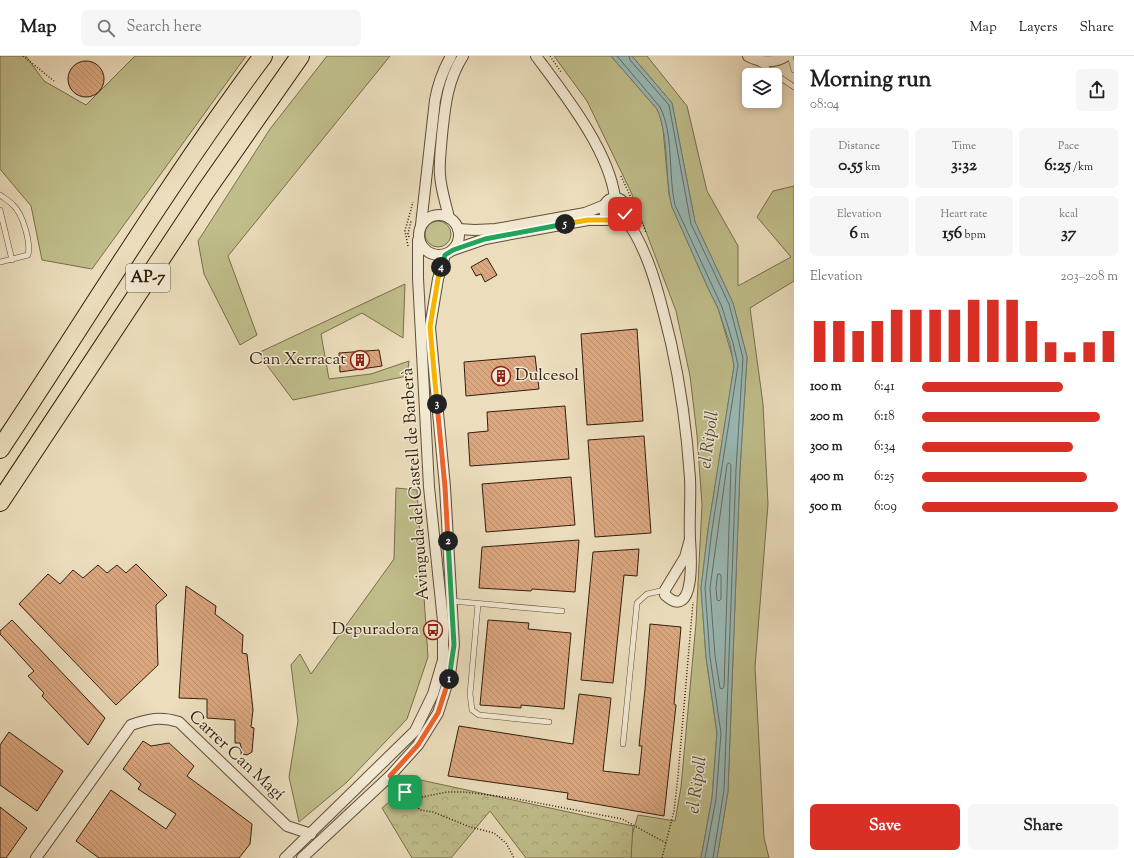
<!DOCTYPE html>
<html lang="en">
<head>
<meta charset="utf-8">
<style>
	:root { --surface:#fff; --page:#f6f6f6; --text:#202124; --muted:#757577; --line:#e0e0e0; --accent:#d93025 }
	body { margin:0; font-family:"Sorts Mill Goudy",serif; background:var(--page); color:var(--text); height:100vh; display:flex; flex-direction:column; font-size:15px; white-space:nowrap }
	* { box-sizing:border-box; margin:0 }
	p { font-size:13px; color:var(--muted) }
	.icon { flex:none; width:22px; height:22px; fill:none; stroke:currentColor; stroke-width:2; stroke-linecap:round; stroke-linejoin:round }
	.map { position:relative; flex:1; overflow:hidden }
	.drawer { display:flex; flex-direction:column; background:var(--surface); width:340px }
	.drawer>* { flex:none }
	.tools { position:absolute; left:742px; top:12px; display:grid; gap:8px }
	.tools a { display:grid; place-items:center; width:40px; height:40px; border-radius:6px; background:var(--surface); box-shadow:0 2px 6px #0003; font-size:20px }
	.pin { position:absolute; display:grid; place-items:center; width:34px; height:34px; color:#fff; margin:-17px; border-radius:8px; box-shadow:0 2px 6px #0006 }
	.km { position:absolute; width:20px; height:20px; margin:-10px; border-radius:50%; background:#222; color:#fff; font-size:11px; line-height:20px; text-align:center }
	.round { display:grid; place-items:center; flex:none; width:42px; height:42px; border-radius:6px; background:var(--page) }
	.head { display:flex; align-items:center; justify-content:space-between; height:68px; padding:0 16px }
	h1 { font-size:22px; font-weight:800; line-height:30px }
	.figures { display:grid; grid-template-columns:repeat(3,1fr); gap:6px; height:68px; padding:4px 16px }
	.figures div { display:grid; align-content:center; border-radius:6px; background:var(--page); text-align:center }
	.figures b { font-size:17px; font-weight:800 }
	.figures small { font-size:11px; font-weight:400 }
	.figures p { font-size:11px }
	.chart { height:112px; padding:8px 16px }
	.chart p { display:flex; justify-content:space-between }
	.chart svg { width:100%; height:72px; margin-top:4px; stroke:var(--accent); stroke-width:6 }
	.action { display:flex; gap:8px; margin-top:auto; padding:8px 16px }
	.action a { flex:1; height:46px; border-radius:6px; background:var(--accent); color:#fff; font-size:16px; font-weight:800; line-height:46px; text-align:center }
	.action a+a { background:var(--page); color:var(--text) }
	ul { padding:0 16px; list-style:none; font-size:13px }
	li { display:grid; grid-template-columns:64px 48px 1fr; align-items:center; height:30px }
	li i { height:10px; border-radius:5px; background:var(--accent) }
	header { display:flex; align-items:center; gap:24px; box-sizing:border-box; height:56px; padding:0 20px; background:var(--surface); border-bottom:1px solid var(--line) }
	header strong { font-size:19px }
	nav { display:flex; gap:22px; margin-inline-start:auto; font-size:14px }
	.search { width:280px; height:36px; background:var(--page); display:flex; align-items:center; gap:10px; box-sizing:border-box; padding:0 14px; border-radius:6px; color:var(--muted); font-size:15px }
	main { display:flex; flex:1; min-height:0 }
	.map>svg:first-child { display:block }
	.green { fill:#c0bf8c; stroke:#796e4c }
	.forest { fill:url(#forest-crowns); stroke:#796e4c }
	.water { fill:#9abbb8; stroke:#707c74 }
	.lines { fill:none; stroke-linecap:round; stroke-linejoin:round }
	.shore { stroke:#666c62; stroke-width:1 }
	.building { fill:url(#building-back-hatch); stroke:#321e0d }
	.service-casing { stroke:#604e39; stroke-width:6 }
	.minor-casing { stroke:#604e39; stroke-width:12 }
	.motorway-casing { stroke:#321e0d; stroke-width:20 }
	.path { stroke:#321e0d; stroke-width:1.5; stroke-dasharray:1 2; stroke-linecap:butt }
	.service { stroke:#f3ead4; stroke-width:5 }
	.minor { stroke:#f3ead4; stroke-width:10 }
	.motorway { stroke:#ecdebd; stroke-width:18 }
	.split-1-casing { stroke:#fff; stroke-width:8 }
	.split-2-casing { stroke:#fff; stroke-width:8 }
	.split-3-casing { stroke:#fff; stroke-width:8 }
	.split-4-casing { stroke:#fff; stroke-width:8 }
	.split-5-casing { stroke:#fff; stroke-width:8 }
	.split-6-casing { stroke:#fff; stroke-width:8 }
	.split-1 { stroke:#f0652b; stroke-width:5 }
	.split-2 { stroke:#22a559; stroke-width:5 }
	.split-3 { stroke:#f0652b; stroke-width:5 }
	.split-4 { stroke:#f5b400; stroke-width:5 }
	.split-5 { stroke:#22a559; stroke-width:5 }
	.split-6 { stroke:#f5b400; stroke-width:5 }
	.labels { text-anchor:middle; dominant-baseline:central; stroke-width:3; stroke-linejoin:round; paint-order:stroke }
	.shield { fill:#f3ead4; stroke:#6c5b49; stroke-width:1 }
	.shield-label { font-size:16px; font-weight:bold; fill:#321e0d }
	.poi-label { font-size:17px; fill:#321e0d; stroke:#f3ead4; text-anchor:end }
	.street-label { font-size:17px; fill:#321e0d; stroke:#f3ead4 }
	.water-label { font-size:18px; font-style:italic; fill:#514d40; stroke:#f3ead4 }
</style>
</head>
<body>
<header>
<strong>Map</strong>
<div class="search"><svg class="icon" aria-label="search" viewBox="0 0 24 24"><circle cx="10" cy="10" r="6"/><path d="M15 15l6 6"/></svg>Search here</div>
<nav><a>Map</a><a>Layers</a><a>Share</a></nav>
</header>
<main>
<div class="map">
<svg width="794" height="802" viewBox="0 0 794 802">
	<defs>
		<pattern id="forest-crowns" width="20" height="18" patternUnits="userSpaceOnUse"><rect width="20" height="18" fill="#c0bf8c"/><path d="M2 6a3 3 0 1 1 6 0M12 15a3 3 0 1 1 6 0" fill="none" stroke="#a5a478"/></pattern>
		<pattern id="building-back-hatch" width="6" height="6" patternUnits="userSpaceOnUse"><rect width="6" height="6" fill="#dba780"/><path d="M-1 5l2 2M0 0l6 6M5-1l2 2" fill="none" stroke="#bc8f6d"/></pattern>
	</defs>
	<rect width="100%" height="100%" fill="#ecdebd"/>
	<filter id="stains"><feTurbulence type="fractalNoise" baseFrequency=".005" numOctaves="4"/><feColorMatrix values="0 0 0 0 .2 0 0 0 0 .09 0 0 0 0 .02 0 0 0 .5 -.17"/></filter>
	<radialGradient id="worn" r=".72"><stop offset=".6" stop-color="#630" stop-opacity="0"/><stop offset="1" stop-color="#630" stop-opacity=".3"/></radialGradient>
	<g class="green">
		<polygon points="0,0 26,0 44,25 86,49 135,0 246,0 92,213 42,204 31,150 0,113"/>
		<polygon points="327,0 390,0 228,200 257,279 240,289 204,218 198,185 270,73"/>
		<polygon points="554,0 611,0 657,53 660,60 663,73 669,138 672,151 708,232 718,252 733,303 734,310 732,323 708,474 701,532 706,601 717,677 712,742 701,802 631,802 632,779 638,759 675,765 681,731 696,567 702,449 697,379 690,320 676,255 631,136 587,45"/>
		<polygon points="632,0 647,0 687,50 707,135 738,190 738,230 791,201 757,161 773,135 794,130 794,225 750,252 763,348 768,448 755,611 764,782 769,802 717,802 728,735 740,413 747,301 733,247 695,166 672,47"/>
		<circle cx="438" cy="178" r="13"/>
		<polygon points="405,228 403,282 362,257 321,278 329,323 371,318 409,305 407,320 293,344 258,297"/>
		<polygon points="396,432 417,434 428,601 407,663 347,726 299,766 289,721 298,665 291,609 300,598 311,618 394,503"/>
	</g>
	<polygon class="forest" points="416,723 633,770 631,802 526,802 490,755 451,802 412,802 382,752"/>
	<path class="water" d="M 611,0 L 632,0 L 672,47 L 695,166 L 733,247 L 747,301 L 740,413 L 728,735 L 717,802 L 701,802 L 712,742 L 717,677 L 706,601 L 701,532 L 708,474 L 734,310 L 730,288 L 718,252 L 708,232 L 672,151 C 664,119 670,83 657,53 Z"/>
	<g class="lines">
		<g class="shore">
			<path d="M 617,0 L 660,51 C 674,79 668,118 675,149 L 722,251 L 733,287 L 738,309 L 712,474 L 705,532 L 710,601 L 721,677 L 716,743 L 705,802"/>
			<polyline points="629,0 630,4 669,49 691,168 729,248 743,302 736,413 724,734 713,802"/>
			<polygon points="729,407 731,409 724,631 722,633 720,632 715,600 710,532 727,409"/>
			<polygon points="718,518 720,518 721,520 721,543 719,545 717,544 716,533"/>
		</g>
	</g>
	<g class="building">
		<circle cx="86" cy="23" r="18"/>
		<polygon points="487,202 497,219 485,226 481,218 476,220 471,211"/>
		<polygon points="637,273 643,365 587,369 581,278"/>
		<polygon points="379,294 382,310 340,316 339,297"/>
		<polygon points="535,300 539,333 466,340 464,306"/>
		<polygon points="565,350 569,403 470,410 468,377 488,375 487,356"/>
		<polygon points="644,380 651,477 595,481 588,384"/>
		<polygon points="571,421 575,469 486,476 482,428"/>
		<polygon points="579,484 575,536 532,533 531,535 479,532 482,491"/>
		<polygon points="639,493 637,520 624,519 613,627 581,624 593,496"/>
		<polygon points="136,508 167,539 156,549 158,609 116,649 19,548 48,518 60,528 73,514 83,522 98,509 107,517 117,509 126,517"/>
		<polygon points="186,530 216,550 215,558 243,579 242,597 247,598 253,654 251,671 254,672 252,696 247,699 243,698 240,687 235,687 235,664 207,662 207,643 179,642"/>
		<polygon points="12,564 105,662 88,689 42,640 44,637 28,620 34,615 0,578 0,575"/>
		<polygon points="488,564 529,567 528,573 571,577 564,653 521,649 521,652 480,649"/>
		<polygon points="650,568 681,571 674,648 676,649 664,760 567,743 568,737 448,720 459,670 573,688 579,638 611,642 603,715 639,719 642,690 639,690 645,633"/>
		<polygon points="9,676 63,715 37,755 0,729 0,689"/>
		<polygon points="143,685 151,690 169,687 194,710 187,720 252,768 250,788 239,802 99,802 76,785 111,734 166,773 176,758 138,733 141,728 123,713"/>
		<polygon points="0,751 27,772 6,802 0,802"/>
	</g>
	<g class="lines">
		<g class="service-casing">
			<g id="service">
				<polyline points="790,0 794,14"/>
				<polyline points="759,7 794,31"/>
				<path d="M 0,139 C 4,142 9,145 13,149 C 23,158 31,187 28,199 L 0,206"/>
				<polyline points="0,154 12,204"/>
				<polyline points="451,545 562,555"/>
				<polyline points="478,548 470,638 472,654 479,659 549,666"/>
				<polyline points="623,688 637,547 647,538 665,534"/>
			</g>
		</g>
		<g class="minor-casing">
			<g id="minor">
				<path d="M 536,0 C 564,38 609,94 615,142"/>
				<path d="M 748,0 C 759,6 774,8 786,0"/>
				<circle cx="615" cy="153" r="11"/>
				<circle cx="439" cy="179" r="20"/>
				<path d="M 623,160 C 650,193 661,247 671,287 C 681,332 687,377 690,422 C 691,443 689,463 690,483 C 691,497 696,567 665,539 L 665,534 L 685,501 L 690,483"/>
				<path d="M 449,162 C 446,148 441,134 440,119 C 439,106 441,93 442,79 C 445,51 447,25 463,0"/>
				<path d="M 421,169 L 435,44 C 438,28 443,14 451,0"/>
				<polyline points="458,173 475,174 496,173 585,157 605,149"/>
				<polyline points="453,194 485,183 588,164 612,164"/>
				<path d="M 36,802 L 131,669 C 149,663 160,660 179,666 L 287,770 L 311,778"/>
				<polyline points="285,802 415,675 433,638 443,604 443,565 429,431 418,222 418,184"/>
				<polyline points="302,802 390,720 418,689 438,657 450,619 454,589 445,431 430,271 438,223 445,199"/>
			</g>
		</g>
		<g class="motorway-casing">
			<g id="motorway">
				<path d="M 0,393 C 87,262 169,126 263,0"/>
				<polyline points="0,446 205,136 300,0"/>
			</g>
		</g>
		<g class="path">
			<polyline points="23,0 54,25"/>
			<polyline points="550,0 561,16"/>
			<polyline points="621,120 640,161 646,177"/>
			<polyline points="409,181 408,178 411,165"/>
			<polyline points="408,190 405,175 413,146"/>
			<polyline points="397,727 420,754 433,756 470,771 494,777 506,787 514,802"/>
			<polyline points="415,747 422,741 447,736 465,736 512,742 622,763 666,787"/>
			<polyline points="662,802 674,755 678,720 693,546"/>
		</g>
		<use href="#service" class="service"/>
		<use href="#minor" class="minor"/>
		<use href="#motorway" class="motorway"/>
	</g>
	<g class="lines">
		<g class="split-1-casing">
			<polyline id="split-1" points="405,736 390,720 418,689 438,657 449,623"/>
		</g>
		<g class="split-2-casing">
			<polyline id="split-2" points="448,485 454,589 449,623"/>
		</g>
		<g class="split-3-casing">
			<polyline id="split-3" points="437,348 445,431 448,485"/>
		</g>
		<g class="split-4-casing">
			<polyline id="split-4" points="437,348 430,271 438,223 441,211"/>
		</g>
		<g class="split-5-casing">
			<polyline id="split-5" points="441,211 445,199 453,194 485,183 565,168"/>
		</g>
		<g class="split-6-casing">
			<polyline id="split-6" points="565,168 588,164 618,164 625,158"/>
		</g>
		<use href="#split-1" class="split-1"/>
		<use href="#split-2" class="split-2"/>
		<use href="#split-3" class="split-3"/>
		<use href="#split-4" class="split-4"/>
		<use href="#split-5" class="split-5"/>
		<use href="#split-6" class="split-6"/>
	</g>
	<defs>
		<g id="building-ring" transform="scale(1)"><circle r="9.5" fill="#f3ead4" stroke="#8f2418" stroke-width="1.5"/><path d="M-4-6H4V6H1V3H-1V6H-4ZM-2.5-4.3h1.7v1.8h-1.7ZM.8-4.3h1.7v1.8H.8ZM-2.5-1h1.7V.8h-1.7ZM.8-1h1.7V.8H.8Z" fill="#8f2418"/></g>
		<g id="bus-ring" transform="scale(1)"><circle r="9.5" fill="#f3ead4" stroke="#8f2418" stroke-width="1.5"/><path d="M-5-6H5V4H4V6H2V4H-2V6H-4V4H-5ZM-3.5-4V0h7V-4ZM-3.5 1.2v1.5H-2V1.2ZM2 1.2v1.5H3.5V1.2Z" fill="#8f2418"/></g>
	</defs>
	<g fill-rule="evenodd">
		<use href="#building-ring" x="360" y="304"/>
		<use href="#building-ring" x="501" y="320"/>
		<use href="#bus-ring" x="433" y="574"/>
	</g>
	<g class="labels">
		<rect class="shield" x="126" y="208" width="44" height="28" rx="3"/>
		<g class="shield-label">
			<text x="148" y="222">AP-7</text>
		</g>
		<g class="poi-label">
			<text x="346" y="304">Can Xerracat</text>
			<text x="515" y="320" text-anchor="start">Dulcesol</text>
			<text x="419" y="574">Depuradora</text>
		</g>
		<g class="street-label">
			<text transform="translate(416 428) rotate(-94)">Avinguda del Castell de Barberà</text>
			<text transform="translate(236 700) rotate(43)">Carrer Can Magí</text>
		</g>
		<g class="water-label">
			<text transform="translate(710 384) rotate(-82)">el Ripoll</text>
			<text transform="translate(698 729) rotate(-82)">el Ripoll</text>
		</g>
	</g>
	<rect width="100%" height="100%" filter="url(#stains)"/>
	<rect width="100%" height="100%" fill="url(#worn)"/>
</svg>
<div class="tools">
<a><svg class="icon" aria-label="layers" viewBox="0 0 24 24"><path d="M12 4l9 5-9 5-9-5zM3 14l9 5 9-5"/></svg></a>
</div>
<div class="pin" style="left:405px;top:736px;background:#1e9e55"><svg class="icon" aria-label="arrive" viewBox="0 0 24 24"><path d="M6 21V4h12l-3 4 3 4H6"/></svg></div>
<div class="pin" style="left:625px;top:158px;background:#d93025"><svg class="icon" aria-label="check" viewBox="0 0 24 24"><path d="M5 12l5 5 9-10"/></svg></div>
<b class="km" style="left:449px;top:623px">1</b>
<b class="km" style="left:448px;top:485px">2</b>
<b class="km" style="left:437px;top:348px">3</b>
<b class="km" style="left:441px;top:211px">4</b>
<b class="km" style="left:565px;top:168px">5</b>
</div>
<section class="drawer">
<div class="head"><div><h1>Morning run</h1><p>08:04</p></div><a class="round"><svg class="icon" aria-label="share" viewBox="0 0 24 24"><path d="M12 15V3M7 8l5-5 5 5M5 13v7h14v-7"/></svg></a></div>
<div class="figures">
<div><p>Distance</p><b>0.55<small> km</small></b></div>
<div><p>Time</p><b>3:32</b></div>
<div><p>Pace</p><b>6:25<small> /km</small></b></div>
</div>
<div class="figures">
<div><p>Elevation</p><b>6<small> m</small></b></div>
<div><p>Heart rate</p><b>156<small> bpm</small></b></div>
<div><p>kcal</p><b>37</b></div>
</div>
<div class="chart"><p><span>Elevation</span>203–208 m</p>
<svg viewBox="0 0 160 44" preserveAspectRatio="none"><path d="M5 44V19M15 44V19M25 44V25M35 44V19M45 44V12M55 44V12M65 44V12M75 44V12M85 44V6M95 44V6M105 44V6M115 44V19M125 44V32M135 44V38M145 44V32M155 44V25"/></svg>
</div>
<ul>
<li><b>100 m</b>6:41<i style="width:72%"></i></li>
<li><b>200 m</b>6:18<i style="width:91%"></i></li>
<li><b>300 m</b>6:34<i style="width:77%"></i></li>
<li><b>400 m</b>6:25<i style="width:84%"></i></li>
<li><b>500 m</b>6:09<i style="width:100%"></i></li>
</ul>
<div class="action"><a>Save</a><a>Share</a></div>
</section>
</main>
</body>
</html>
